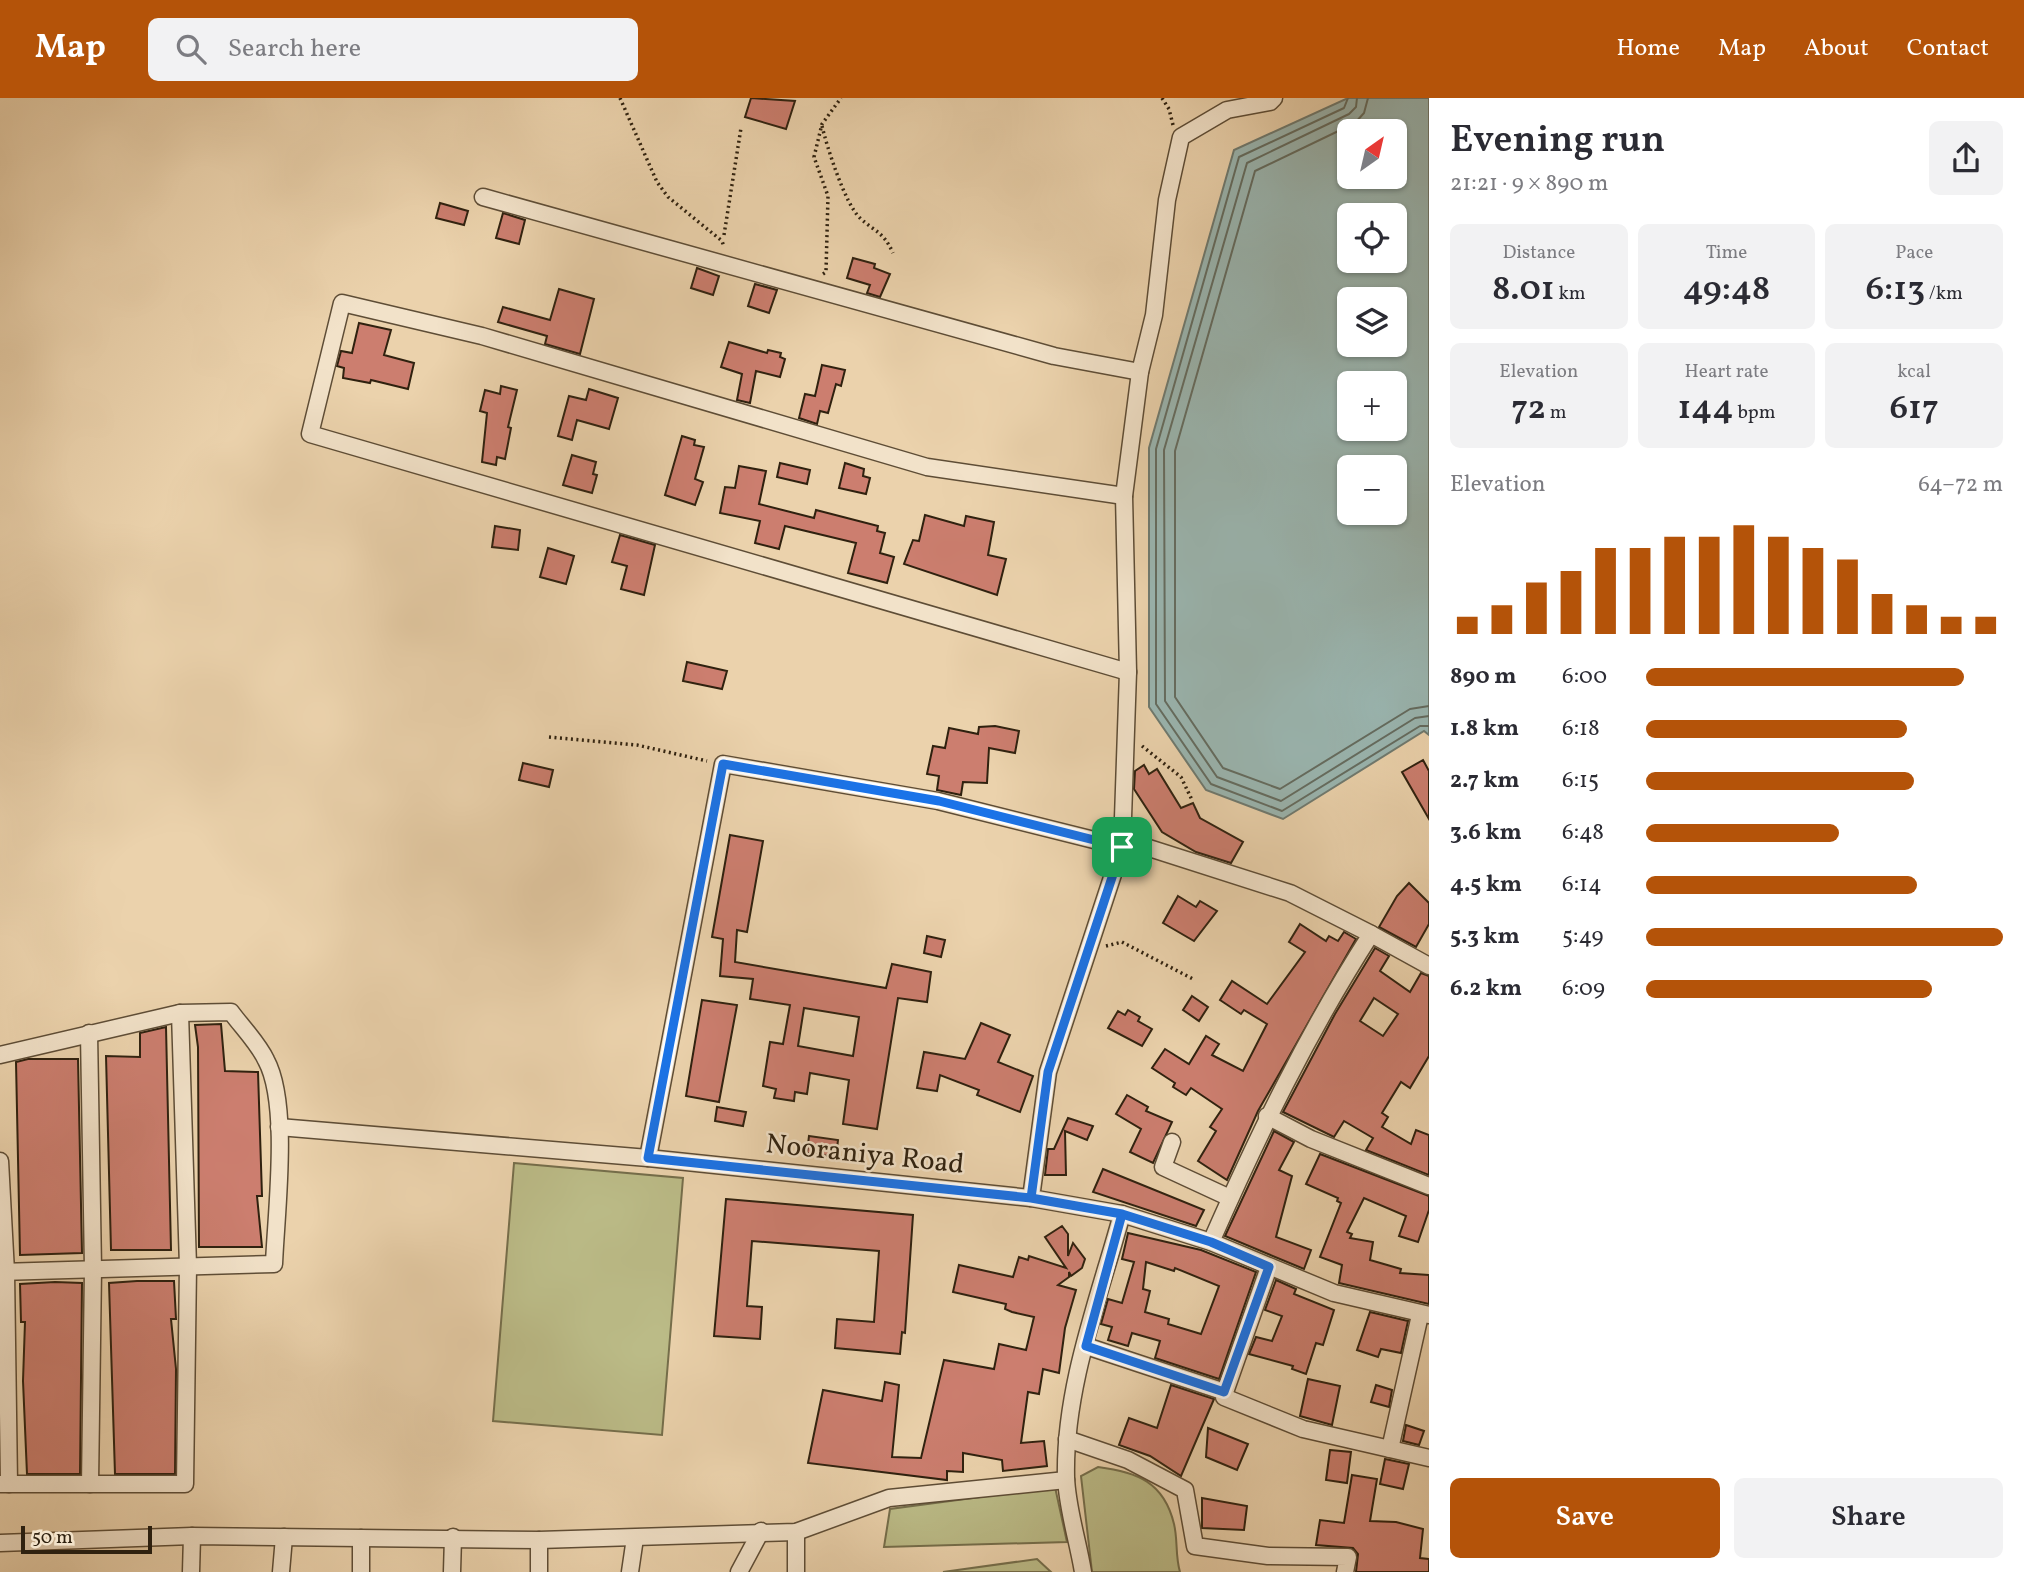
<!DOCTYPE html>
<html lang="en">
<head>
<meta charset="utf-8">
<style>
	:root { --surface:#fff; --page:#f2f2f3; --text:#2b2b33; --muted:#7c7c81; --accent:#b45309 }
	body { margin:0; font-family:Vollkorn,serif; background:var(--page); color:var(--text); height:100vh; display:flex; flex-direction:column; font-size:26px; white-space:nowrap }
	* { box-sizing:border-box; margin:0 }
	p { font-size:23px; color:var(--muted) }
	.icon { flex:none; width:38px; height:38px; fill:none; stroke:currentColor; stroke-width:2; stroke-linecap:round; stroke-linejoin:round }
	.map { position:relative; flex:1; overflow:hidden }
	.side { display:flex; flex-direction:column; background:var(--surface); width:595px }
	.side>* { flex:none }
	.needle { width:46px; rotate:34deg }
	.tools { position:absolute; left:1337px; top:21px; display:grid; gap:14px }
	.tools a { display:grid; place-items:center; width:70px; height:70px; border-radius:10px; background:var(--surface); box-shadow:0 2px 5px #0004; font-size:35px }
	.scale { position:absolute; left:21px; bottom:18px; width:131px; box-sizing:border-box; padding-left:7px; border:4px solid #2f210f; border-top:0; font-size:19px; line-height:24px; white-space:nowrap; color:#2f210f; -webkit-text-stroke:5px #f2e2c9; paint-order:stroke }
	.pin { position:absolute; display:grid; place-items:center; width:60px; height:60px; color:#fff; margin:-30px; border-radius:14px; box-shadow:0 4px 10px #0006 }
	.round { display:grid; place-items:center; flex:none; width:74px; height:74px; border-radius:10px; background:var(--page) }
	.summary { display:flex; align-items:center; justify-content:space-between; height:119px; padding:0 21px }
	h1 { font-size:38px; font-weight:600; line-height:52px }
	.stats { display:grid; grid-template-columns:repeat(3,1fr); gap:10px; height:119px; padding:7px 21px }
	.stats div { display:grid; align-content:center; border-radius:10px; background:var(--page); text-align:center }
	.stats b { font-size:35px; font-weight:600 }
	.stats small { font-size:19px; font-weight:400 }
	.stats p { font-size:19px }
	.chart { height:196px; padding:14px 21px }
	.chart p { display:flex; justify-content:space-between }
	.chart svg { width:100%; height:126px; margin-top:7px; stroke:var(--accent); stroke-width:6 }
	.primary-button { display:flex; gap:14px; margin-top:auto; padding:14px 21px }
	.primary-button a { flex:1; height:80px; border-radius:10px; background:var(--accent); color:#fff; font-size:28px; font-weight:600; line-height:80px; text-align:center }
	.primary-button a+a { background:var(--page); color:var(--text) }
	ul { padding:0 21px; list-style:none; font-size:23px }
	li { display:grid; grid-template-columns:112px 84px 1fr; align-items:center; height:52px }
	li i { height:18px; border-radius:9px; background:var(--accent) }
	header { display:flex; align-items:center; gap:42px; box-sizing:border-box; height:98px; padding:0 35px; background:var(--accent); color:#fff }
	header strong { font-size:33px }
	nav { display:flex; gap:38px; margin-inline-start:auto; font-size:24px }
	.search { width:490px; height:63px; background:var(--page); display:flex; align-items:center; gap:18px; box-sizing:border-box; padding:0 24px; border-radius:10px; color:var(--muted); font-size:26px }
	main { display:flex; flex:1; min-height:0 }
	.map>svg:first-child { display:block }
	.green { fill:#bbbb87; stroke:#756e4b; stroke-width:2 }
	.water { fill:#9ab6b1; stroke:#6f7a70; stroke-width:2; fill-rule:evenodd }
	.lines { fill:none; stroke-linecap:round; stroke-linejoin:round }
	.shore { stroke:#646c60; stroke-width:2 }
	.building { fill:#cc7e6f; stroke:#2f210f; stroke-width:2; fill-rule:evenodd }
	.minor-casing { stroke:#5e4d36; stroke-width:19 }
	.path { stroke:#2f210f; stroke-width:3.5; stroke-dasharray:2 3.5; stroke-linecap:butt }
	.minor { stroke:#f2e2c9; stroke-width:16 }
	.route-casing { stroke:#fff; stroke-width:14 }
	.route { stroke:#1a73e8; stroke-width:9 }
	.labels { text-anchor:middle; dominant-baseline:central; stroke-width:5; stroke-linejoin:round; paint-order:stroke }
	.street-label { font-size:28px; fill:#2f210f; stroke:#f2e2c9 }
</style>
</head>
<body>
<header>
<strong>Map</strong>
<div class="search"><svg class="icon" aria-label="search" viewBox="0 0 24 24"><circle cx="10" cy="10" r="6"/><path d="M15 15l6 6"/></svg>Search here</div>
<nav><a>Home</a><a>Map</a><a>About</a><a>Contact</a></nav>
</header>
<main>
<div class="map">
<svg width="1429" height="1474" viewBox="0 0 1429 1474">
	<rect width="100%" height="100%" fill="#ebd2ac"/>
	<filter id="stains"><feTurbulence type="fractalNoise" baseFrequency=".00286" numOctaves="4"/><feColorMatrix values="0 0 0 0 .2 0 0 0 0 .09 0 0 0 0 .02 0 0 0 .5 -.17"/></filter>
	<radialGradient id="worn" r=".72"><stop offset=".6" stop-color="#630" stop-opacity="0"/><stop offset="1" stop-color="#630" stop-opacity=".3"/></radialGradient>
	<g class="green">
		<polygon points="514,1065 683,1080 662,1337 493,1323"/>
		<path d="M 1098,1369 C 1137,1374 1164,1384 1174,1426 C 1178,1442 1175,1457 1180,1474 L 1092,1474 L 1081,1378 Z"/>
		<polygon points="1055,1389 1067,1444 884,1449 890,1411"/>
		<polygon points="1037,1461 1051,1474 943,1474"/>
	</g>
	<path class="water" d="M 1348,0 L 1429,0 L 1429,637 L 1424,633 L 1283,721 L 1206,692 L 1149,609 L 1149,350 L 1234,52 ZM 1349,33 L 1395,33 L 1395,79 L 1349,79 ZM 1349,117 L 1395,117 L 1395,163 L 1349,163 ZM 1349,201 L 1395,201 L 1395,247 L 1349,247 ZM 1349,285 L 1395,285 L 1395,331 L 1349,331 ZM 1349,369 L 1395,369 L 1395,415 L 1349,415 Z"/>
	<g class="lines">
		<g class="shore">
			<polyline points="1348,0 1344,10 1239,59 1156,351 1156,606 1211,686 1282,713 1420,628 1429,628"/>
			<polyline points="1357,0 1356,9 1349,16 1247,65 1164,352 1165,603 1217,679 1281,703 1415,620 1429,618"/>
			<polyline points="1368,0 1364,15 1355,25 1255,73 1175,353 1175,599 1223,670 1280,691 1410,611 1429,608"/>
		</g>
	</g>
	<g class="building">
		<polygon points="751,0 795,3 786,31 745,19"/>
		<polygon points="440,105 468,113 464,127 436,120"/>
		<polygon points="503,115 525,122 519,146 496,140"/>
		<polygon points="853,160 875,166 874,170 890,176 880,199 867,195 870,187 847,180"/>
		<polygon points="697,170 719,178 713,197 691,190"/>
		<polygon points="755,186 777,192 769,215 748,208"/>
		<polygon points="559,191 594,201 580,256 545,246 547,238 498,224 503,209 550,222"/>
		<polygon points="359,225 391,232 384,257 414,265 408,291 371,282 370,285 343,280 344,270 337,268 341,253 352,255"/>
		<polygon points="729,244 767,255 768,252 781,255 780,259 785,261 780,279 756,273 750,305 737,302 742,276 721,269"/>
		<polygon points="822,267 845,272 841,288 836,286 828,315 820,313 817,326 799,320 805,296 815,298"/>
		<polygon points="501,288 517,292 508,329 511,330 505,361 497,359 496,367 482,364 487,315 480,313 485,292 500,296"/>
		<polygon points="589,291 618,300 609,331 577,322 572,342 558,338 569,298 586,302"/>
		<polygon points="682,338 695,342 694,347 704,349 695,381 703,384 695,407 665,397"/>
		<polygon points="572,357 596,364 593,376 597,377 592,395 563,387"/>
		<polygon points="780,365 810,372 807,386 777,379"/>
		<polygon points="845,365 864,371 863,378 870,380 866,396 839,390"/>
		<polygon points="739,368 766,373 759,406 814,420 816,412 878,428 877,433 885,435 880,455 894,459 887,485 848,475 856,445 785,428 779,451 755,445 760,423 720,415 725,389 735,390"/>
		<polygon points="925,417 964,428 966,418 994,424 988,457 1006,461 997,497 904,466 913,442 919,443"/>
		<polygon points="495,428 520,432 518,452 492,449"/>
		<polygon points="620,437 655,447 644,497 621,491 627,468 612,464"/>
		<polygon points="548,450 574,458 566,486 540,479"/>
		<polygon points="687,564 727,573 722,591 683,583"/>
		<polygon points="995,628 1019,633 1015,655 989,650 987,685 963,684 961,697 937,692 939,678 927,676 933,648 945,650 949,630 978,636 979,629"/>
		<polygon points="1423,662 1429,673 1429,721 1402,674"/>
		<polygon points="523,665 553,672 549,689 519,682"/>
		<polygon points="1144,667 1149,676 1157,671 1181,710 1193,705 1200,720 1243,744 1231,765 1196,754 1162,734 1134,691 1135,673"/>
		<path d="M 730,737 L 763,743 L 747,834 L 737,832 L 735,864 L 886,890 L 892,866 L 931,874 L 927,904 L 898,900 L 877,1031 L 843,1026 L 849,982 L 810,975 L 807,996 L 795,994 L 794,1003 L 774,1000 L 776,991 L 763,988 L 770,944 L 783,946 L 790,907 L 750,901 L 753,881 L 720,878 L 723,841 L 712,839 ZM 804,910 L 859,919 L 853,958 L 798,948 Z"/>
		<polygon points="1409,785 1429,805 1429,826 1416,849 1379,829 1397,798"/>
		<polygon points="1178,798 1196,809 1200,803 1217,813 1194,843 1163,825"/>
		<polygon points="1300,826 1326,843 1329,838 1338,843 1344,834 1356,841 1258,1013 1227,1082 1198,1063 1216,1033 1210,1029 1222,1011 1191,990 1186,997 1173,989 1175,985 1152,970 1165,951 1189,966 1206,938 1219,946 1212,957 1243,973 1267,926 1244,912 1241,916 1220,902 1232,883 1267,906 1305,854 1289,844"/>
		<polygon points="927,838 945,842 941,859 924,855"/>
		<path d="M 1375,850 L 1389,858 L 1380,873 L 1410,894 L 1421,875 L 1429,878 L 1429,958 L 1410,990 L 1401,984 L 1382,1015 L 1388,1019 L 1382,1029 L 1411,1046 L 1416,1032 L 1429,1037 L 1429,1077 L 1366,1052 L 1373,1040 L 1344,1023 L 1334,1039 L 1283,1014 L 1335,916 ZM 1374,900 L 1398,916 L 1383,938 L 1360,923 Z"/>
		<polygon points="1192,898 1208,909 1199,923 1183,912"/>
		<polygon points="702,902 737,907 719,1004 686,998"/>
		<polygon points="1128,912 1140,919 1138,923 1152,931 1142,948 1108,930 1118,913 1125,917"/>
		<polygon points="981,925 1010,937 998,964 1033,978 1020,1014 977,997 979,992 940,977 937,993 917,990 924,954 965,961"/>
		<polygon points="221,926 225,973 258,974 262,1098 257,1098 262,1149 199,1149 198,949 195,927"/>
		<polygon points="166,929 171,1152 111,1152 106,958 140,959 140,935"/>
		<polygon points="28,961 78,961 82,1155 20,1157 16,964"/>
		<polygon points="1127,997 1148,1009 1146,1013 1172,1024 1153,1065 1130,1054 1141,1031 1116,1016"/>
		<polygon points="717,1009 746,1014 743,1028 715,1023"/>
		<polygon points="1068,1020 1093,1028 1087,1042 1065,1033 1066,1077 1045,1077 1048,1051 1054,1051"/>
		<polygon points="1274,1033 1294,1044 1279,1072 1292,1078 1276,1139 1311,1152 1304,1171 1225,1138"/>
		<polygon points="809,1038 838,1042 836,1059 807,1055"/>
		<polygon points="1320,1056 1429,1098 1429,1112 1418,1144 1399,1138 1406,1118 1364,1100 1347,1134 1352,1136 1350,1140 1373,1144 1370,1162 1401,1171 1400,1175 1429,1177 1429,1206 1339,1185 1342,1167 1320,1159 1341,1105 1337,1103 1338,1100 1306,1086"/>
		<polygon points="1103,1071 1204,1112 1196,1128 1093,1094"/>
		<polygon points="726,1101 913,1117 905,1235 902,1234 900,1256 835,1250 837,1221 874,1224 879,1153 752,1143 747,1208 762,1209 760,1241 714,1238"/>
		<polygon points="1062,1128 1068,1136 1068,1158 1073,1145 1085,1161 1082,1170 1071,1178 1069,1174 1069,1179 1058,1187 1076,1192 1065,1230 1059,1275 1043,1271 1039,1296 1028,1294 1021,1345 1044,1343 1047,1368 1003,1373 1002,1362 963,1355 963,1374 947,1373 947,1382 808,1365 823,1292 882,1303 885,1284 899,1287 892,1359 921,1360 944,1262 994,1271 999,1246 1026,1252 1034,1219 1012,1214 1005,1211 1006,1206 953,1194 959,1167 1013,1179 1019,1159 1028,1162 1029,1158 1066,1170 1045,1139"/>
		<path d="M 1128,1135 L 1201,1152 L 1256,1174 L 1219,1281 L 1155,1260 L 1160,1243 L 1132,1235 L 1128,1248 L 1108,1242 L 1112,1229 L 1101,1226 L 1108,1201 L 1122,1205 L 1134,1164 L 1122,1161 ZM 1146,1164 L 1174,1173 L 1175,1170 L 1219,1188 L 1201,1236 L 1168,1226 L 1169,1221 L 1145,1214 L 1150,1193 L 1143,1191 Z"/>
		<polygon points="1276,1182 1296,1191 1294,1196 1334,1212 1323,1247 1316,1245 1306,1276 1292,1271 1293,1268 1249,1256 1256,1239 1272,1243 1282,1218 1265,1212"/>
		<polygon points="137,1183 174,1183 176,1221 171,1221 176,1271 175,1376 115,1376 109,1185"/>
		<polygon points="55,1184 82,1185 80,1376 27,1376 23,1283 25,1224 21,1224 20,1186"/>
		<polygon points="1370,1214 1408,1223 1401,1255 1381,1251 1378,1259 1357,1252"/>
		<polygon points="1308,1281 1340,1288 1332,1327 1300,1318"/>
		<polygon points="1171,1287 1214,1301 1181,1378 1150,1358 1119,1347 1129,1320 1157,1330"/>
		<polygon points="1376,1287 1392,1292 1389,1309 1371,1304"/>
		<polygon points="1406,1327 1424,1333 1419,1347 1403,1343"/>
		<polygon points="1208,1330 1248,1346 1237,1372 1206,1359"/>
		<polygon points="1330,1352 1351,1354 1347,1385 1326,1382"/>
		<polygon points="1385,1361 1409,1366 1403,1391 1380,1386"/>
		<polygon points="1352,1377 1377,1381 1370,1423 1396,1424 1423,1431 1420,1460 1429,1461 1429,1474 1356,1474 1358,1456 1353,1450 1316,1447 1320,1422 1344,1425"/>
		<polygon points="1202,1400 1247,1408 1244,1432 1202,1430"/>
	</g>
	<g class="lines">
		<g class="minor-casing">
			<g id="minor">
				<polyline points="483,99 1054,258 1140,274"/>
				<polyline points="1124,398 927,369 482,238 342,205 310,336 1128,574"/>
				<polyline points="1371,836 1429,868"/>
				<polyline points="89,935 93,1171 90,1386"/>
				<path d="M 0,957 L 180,915 L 231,914 C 242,929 258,945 266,962 C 290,1006 276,1114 274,1166 L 0,1174"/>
				<polyline points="1267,1018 1311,1041 1429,1088"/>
				<polyline points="279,1029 648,1060 1031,1100 1122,1116 1211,1144 1334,1195 1429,1217"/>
				<polyline points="1172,1044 1163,1069 1230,1100"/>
				<polyline points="648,1060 723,666 938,703 1122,749 1128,574 1124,398 1140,274 1154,217 1167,102 1181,39 1227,12 1270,4 1274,0"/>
				<polyline points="0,1063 6,1174 9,1386"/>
				<path d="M 1031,1100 L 1048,974 L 1122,749 L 1149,750 L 1290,795 L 1371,836 C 1308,934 1258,1037 1211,1144"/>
				<polyline points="1086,1248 1225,1294 1224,1299 1303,1331 1429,1360"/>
				<polyline points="1225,1294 1269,1169"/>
				<polyline points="1067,1341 1128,1362 1185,1392 1195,1448 1268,1458 1348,1459 1345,1474"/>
				<polyline points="1390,1351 1420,1217"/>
				<polyline points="0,1386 185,1386 188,1168 180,915"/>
				<polyline points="796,1434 796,1474"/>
				<polyline points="361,1440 361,1474"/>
				<polyline points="539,1442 539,1474"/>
				<polyline points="0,1445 192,1438 539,1442 796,1434 889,1400 1066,1382"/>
				<polyline points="191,1474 192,1438"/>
				<polyline points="281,1474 284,1439"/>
				<polyline points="452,1474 453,1439"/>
				<polyline points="630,1474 635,1440"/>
				<polyline points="739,1474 761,1433"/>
				<path d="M 1083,1474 C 1078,1443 1067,1410 1066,1379 C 1064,1290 1099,1200 1122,1116"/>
			</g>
		</g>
		<g class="path">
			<polyline points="620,0 657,84 668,99 722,143 724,149"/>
			<polyline points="1162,0 1169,11 1173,27"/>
			<path d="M 822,28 C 827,49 845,106 860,120 C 876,135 883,133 893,155"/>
			<polyline points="724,137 741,30"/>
			<polyline points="823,176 826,174 828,98 814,59 822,26 841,0"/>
			<polyline points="549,639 637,647 707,663"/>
			<polyline points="1142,648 1181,679 1192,702"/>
			<polyline points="1106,848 1122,844 1193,881"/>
		</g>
		<use href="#minor" class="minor"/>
	</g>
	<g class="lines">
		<g class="route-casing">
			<polyline id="route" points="1122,749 1048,974 1031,1100 1122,1116 1086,1248 1224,1294 1269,1169 1211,1144 1122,1116 1031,1100 648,1060 723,666 939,703 1122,749"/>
		</g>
		<use href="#route" class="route"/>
	</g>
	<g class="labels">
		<g class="street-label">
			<text transform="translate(865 1057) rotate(6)">Nooraniya Road</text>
		</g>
	</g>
	<rect width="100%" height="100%" filter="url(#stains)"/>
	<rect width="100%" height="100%" fill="url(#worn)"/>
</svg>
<div class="tools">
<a><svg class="needle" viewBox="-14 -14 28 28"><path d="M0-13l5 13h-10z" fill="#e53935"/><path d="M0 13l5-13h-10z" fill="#7c7c81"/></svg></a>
<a><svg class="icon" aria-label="locate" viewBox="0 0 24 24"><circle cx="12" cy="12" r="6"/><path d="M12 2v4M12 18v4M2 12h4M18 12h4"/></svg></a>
<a><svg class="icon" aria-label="layers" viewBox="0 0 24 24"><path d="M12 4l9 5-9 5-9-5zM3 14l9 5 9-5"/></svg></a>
<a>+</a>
<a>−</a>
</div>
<div class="scale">50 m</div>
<div class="pin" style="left:1122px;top:749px;background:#1e9e55"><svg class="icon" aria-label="arrive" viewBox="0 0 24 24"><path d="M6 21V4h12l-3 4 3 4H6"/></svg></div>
</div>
<section class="side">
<div class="summary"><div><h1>Evening run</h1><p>21:21 · 9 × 890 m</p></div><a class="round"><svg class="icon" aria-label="share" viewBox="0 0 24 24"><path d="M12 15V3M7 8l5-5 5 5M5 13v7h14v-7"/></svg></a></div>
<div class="stats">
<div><p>Distance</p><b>8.01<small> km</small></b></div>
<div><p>Time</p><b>49:48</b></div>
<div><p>Pace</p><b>6:13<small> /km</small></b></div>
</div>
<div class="stats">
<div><p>Elevation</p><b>72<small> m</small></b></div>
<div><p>Heart rate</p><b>144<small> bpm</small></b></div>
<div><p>kcal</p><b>617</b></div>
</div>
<div class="chart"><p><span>Elevation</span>64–72 m</p>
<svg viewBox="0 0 160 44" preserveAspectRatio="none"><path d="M5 44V38M15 44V34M25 44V26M35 44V22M45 44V14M55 44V14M65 44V10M75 44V10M85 44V6M95 44V10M105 44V14M115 44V18M125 44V30M135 44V34M145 44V38M155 44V38"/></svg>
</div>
<ul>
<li><b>890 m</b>6:00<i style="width:89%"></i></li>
<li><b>1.8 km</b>6:18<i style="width:73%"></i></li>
<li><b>2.7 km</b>6:15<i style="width:75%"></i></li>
<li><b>3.6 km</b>6:48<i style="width:54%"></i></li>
<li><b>4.5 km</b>6:14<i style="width:76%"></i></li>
<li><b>5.3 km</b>5:49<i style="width:100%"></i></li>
<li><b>6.2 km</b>6:09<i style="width:80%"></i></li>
</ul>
<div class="primary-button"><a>Save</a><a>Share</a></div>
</section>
</main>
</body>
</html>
